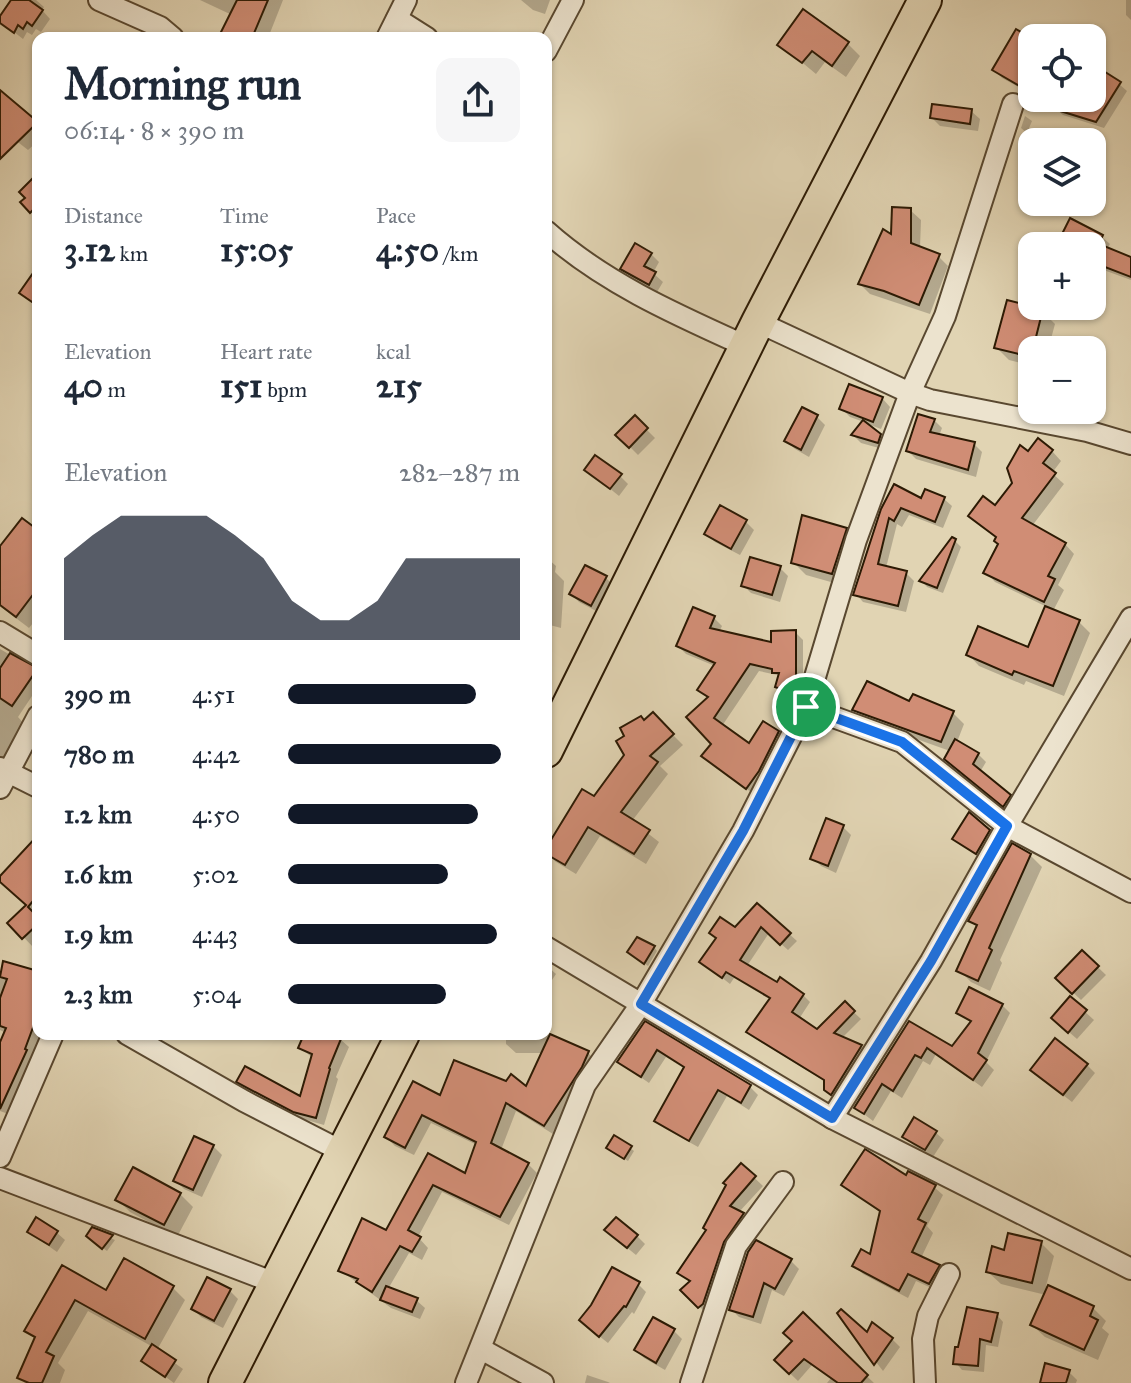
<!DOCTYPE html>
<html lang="en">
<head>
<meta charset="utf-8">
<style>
	:root { --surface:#fff; --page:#f6f6f7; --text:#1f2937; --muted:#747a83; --accent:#111827 }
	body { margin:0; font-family:"IM FELL Great Primer",serif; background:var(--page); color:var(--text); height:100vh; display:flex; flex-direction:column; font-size:30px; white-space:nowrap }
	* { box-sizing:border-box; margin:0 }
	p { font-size:26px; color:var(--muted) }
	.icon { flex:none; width:44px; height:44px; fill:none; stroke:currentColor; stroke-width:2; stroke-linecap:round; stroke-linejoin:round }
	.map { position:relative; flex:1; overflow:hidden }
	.panel { position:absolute; left:32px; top:32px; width:520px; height:1008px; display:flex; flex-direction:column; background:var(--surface); border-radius:16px; box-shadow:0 2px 6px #0004 }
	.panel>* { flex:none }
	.buttons { position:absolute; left:1018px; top:24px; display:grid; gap:16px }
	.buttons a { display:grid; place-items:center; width:88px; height:88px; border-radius:16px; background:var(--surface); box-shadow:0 2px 6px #0004; font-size:40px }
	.pin { position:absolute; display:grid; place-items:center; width:68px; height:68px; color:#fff; margin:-34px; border:4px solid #fff; border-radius:50%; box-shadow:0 2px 8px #0007 }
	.round { display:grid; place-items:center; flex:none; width:84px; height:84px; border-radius:16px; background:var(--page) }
	.headline { display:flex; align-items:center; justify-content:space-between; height:136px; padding:0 32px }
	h1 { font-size:44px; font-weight:800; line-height:60px }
	.stats { display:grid; grid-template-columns:repeat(3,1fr); gap:12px; height:136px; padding:8px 32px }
	.stats div { display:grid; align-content:center }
	.stats b { font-size:34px; font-weight:800 }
	.stats small { font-size:22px; font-weight:400 }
	.stats p { font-size:22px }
	.chart { height:224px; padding:16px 32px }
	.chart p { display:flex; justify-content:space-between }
	.chart svg { width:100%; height:144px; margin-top:8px; fill:var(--accent); opacity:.7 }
	ul { padding:0 32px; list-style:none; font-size:26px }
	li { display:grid; grid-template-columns:128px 96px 1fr; align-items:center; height:60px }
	li i { height:20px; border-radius:10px; background:var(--accent) }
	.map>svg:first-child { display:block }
	.shadow { fill:#0003 }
	.building { fill:#d08d75; stroke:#2c1a04; stroke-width:2 }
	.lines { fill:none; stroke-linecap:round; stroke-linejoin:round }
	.street-casing { stroke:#594830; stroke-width:24 }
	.primary-casing { stroke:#2c1a04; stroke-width:36 }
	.street { stroke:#ece3ce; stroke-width:20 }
	.primary { stroke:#e1d4b3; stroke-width:32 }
	.route-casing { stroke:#fff; stroke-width:16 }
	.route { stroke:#1a73e8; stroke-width:10 }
</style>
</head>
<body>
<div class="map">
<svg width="1131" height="1383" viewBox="0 0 1131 1383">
	<rect width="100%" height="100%" fill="#e1d4b3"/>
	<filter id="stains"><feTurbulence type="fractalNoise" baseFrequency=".0025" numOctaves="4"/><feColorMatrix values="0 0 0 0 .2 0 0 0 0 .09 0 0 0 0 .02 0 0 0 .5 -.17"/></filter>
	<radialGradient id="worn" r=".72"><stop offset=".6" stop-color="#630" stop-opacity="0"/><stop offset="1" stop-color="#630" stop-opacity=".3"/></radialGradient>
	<g class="shadow">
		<polygon points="14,0 36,0 44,7 42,10 50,19 41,32 36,29 32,35 27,32 23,39 0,21"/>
		<polygon points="200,0 283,0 268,38 220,38 232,15"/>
		<polygon points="521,0 550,0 545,14 533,10"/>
		<polygon points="1126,0 1131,0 1131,20 1126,15"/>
		<polygon points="803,12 848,44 860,56 846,77 825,62 816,74 780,44"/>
		<polygon points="1032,40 1032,92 1031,94 1002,78 995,70"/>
		<polygon points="1092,75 1119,84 1127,91 1104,128 1063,115 1055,108 1058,98 1092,98"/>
		<polygon points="0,94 38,125 38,141 28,150 0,128"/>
		<polygon points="971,111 980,119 978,131 940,126 932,118"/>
		<polygon points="1025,116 1032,121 1027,133 1021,128"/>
		<polygon points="910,210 921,220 920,248 938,256 948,266 930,314 870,294 860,284"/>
		<polygon points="1102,237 1110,244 1107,249 1131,259 1131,280 1098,268 1092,280 1092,246 1059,246"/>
		<polygon points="651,254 659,262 653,273 663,282 657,292 631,277 623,269"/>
		<polygon points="1042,311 1055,324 1048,350 1032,350 1032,366 1009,360 996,347"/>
		<polygon points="882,398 890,407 881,429 865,423 888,444 886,450 861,443 853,435 864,422 850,417 842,409"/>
		<polygon points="802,409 817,417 825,425 809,457 795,449 786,441"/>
		<polygon points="635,418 655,438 638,455 618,435"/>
		<polygon points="934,420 942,428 939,436 974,444 982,452 976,477 916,459 908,451"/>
		<polygon points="1052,451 1061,461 1052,473 1064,484 1032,526 1065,544 1074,554 1058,585 1064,590 1053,611 1079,622 1090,633 1064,696 1026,681 1024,685 979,666 968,654 1029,650 1047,607 995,582 986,572 1000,544 998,539 971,516 995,508 1014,483 1028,454"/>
		<polygon points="587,470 620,476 628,484 619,496"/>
		<polygon points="944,499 952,506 943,528 909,515 902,527 897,524 886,568 906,573 914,581 906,612 863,602 856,594 883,510 922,500"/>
		<polygon points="746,522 754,530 740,555 715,542 706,534"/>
		<polygon points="846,529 858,542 845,586 806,575 793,562"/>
		<polygon points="38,533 38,617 29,628 0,606 0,550"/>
		<polygon points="955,541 961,547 943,593 927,587 922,581"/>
		<polygon points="546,557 556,566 555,572 564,581 561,628 546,624"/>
		<polygon points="780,568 788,576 780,602 751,593 743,585"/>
		<polygon points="606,578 614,586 600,613 579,602 571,594"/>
		<polygon points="714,618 722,626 719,632 773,645 795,632 803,640 803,701 785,695 777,687 780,678 777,675 759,671 722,726 749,746 778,733 786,741 755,795 712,764 713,744 709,699 699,690 715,666 686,654 678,646"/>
		<polygon points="0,649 38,671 38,687 18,717 26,726 0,765"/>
		<polygon points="909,704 953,713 964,724 957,742 978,754 986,762 980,772 1018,804 1012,813 955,767 950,751 866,721 855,710"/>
		<polygon points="653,715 683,745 660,766 668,774 632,821 659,842 646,864 600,836 576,874 556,862 546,852 595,799 627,756 645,722"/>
		<polygon points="843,827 851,835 836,873 821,866 813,858"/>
		<polygon points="989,831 997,839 985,861 954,838"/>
		<polygon points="38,838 38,943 33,947 10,923 28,906 0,879"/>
		<polygon points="1030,855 1042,867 1000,960 1002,963 990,991 971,982 959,970 978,928 971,921"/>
		<polygon points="757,905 797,941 788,950 769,933 747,966 777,984 803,995 810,1002 799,1019 817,1032 845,1004 861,1019 842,1038 861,1047 868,1054 833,1097 826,1090 826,1082 756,1039 749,1032 771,1000 734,978 730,984 702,962"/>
		<polygon points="654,947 657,951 648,966 633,955"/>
		<polygon points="1082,952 1106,975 1081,1000 1058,978"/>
		<polygon points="546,965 556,974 546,989"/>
		<polygon points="38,973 38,1034 43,1034 11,1115 0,1111 0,1047 6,1033 0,1030 0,974"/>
		<polygon points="1071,999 1094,1020 1077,1039 1062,1026"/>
		<polygon points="1002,1005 1010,1013 986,1062 994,1070 982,1087 936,1054 930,1065 923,1061 902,1098 891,1091 873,1121 856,1108 909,1024 952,1049 972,1023 958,1013"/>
		<polygon points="645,1024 750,1087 758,1095 749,1110 727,1096 698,1147 664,1128 656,1120 685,1069 666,1057 649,1083 619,1062"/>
		<polygon points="306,1034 329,1034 340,1039 349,1047 336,1077 338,1079 324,1125 303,1119 247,1089 239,1081 301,1099 313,1058 300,1048"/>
		<polygon points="506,1034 545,1034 588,1053 597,1062 590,1077 553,1134 516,1111 501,1150 528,1164 537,1173 509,1225 442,1192 418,1237 428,1248 422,1260 409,1253 388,1289 416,1300 425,1308 420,1319 391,1308 340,1270 386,1233 428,1156 466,1176 477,1145 431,1123 414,1155 395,1146 386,1137 441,1097 527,1089 543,1053 516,1053 506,1044"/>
		<polygon points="1087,1065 1095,1073 1072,1102 1041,1078"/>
		<polygon points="935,1132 944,1140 933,1157 913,1145 905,1137"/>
		<polygon points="213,1146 222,1155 202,1197 184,1189 176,1181"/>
		<polygon points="630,1148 634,1151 628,1161 612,1151"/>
		<polygon points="741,1165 763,1186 739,1212 751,1222 708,1315 683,1290 691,1283 680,1273 708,1230"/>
		<polygon points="907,1178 934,1187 943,1195 927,1226 933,1233 921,1258 939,1266 947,1274 938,1291 916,1281 908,1298 863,1274 855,1266 872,1258 881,1213 843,1185"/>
		<polygon points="180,1194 193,1207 177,1237 130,1212 117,1199"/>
		<polygon points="93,1230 115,1240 107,1251 92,1240"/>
		<polygon points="29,1232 56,1232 65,1240 57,1252"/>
		<polygon points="637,1236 645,1244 636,1255 615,1238"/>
		<polygon points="1041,1243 1054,1256 1046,1286 1093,1308 1106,1321 1102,1328 1109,1334 1098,1360 1045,1337 1032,1325 1046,1295 1001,1284 988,1272"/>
		<polygon points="125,1261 173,1288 185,1300 157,1350 183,1369 174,1383 144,1361 153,1347 88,1311 58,1363 65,1370 60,1383 25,1383 19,1377 36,1340 27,1331 63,1268 107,1293"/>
		<polygon points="791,1261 799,1269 784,1296 772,1290 761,1324 739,1317 731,1309"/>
		<polygon points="638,1284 646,1292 634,1314 632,1312 608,1343 589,1328"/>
		<polygon points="230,1291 238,1299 223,1328 201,1317 193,1309"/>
		<polygon points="839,1314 868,1335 892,1339 900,1347 883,1371"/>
		<polygon points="803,1315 874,1383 827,1383 831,1378 812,1365 798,1381 776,1360 794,1341"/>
		<polygon points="997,1315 1003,1322 998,1347 986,1345 984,1372 962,1370 956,1363"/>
		<polygon points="674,1331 682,1339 665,1370 644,1358 636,1350"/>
		<polygon points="1069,1372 1077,1380 1076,1383 1042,1383"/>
		<polygon points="587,1375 608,1382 610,1383 585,1383"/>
	</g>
	<g class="building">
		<polygon points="11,0 29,0 43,10 32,26 27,22 23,29 18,25 14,33 0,23 0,16"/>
		<polygon points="237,0 268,0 252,38 218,38"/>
		<polygon points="803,9 849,42 832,66 812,51 802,63 777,45"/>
		<polygon points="1016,29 1032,38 1032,72 1023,88 992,70"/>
		<polygon points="1102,70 1121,82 1096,122 1031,102 1032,98 1092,98 1092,87"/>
		<polygon points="0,90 38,122 0,159"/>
		<polygon points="932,104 972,109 970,124 930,118"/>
		<polygon points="38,173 38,211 35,208 30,213 20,202 25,198 19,192"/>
		<polygon points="892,207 911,208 911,243 940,254 919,305 884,291 858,284 883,229 891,234"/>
		<polygon points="1070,218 1103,235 1099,244 1131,257 1131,277 1092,262 1092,246 1056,246"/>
		<polygon points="635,243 652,253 644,266 656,272 649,285 620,269"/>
		<polygon points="38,266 38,306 19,293"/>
		<polygon points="1007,300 1043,309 1031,357 994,348"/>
		<polygon points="849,384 883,397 873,422 839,409"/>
		<polygon points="802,407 818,415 801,450 784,441"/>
		<polygon points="918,414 935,419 930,432 975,442 968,470 906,451"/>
		<polygon points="635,415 648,428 629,448 615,435"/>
		<polygon points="863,420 881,434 878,443 851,435"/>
		<polygon points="1038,438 1053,450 1043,463 1056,473 1022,518 1066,543 1048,576 1055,579 1044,602 983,573 998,544 994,541 996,537 968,516 983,496 995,505 1012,483 1007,468 1020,445 1028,451"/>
		<polygon points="595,455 622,474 610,489 584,470"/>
		<polygon points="894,484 921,498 925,489 945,497 935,522 901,508 894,521 889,518 878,564 907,571 898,606 853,595 881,509"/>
		<polygon points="720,505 747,520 731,549 704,534"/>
		<polygon points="802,515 847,528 832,574 791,563"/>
		<polygon points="22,518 38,530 38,588 16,617 0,605 0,546"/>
		<polygon points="952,537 956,539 937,588 919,581"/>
		<polygon points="750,557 781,566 772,595 741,586"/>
		<polygon points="585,565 607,576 591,606 569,594"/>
		<polygon points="1045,606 1080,620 1053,686 1014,671 1012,675 966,655 978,626 1028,647"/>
		<polygon points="693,607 715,616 710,628 771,642 771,631 796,630 796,694 775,687 779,673 772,673 772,669 750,664 714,718 749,743 763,721 779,731 759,771 746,789 701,756 711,744 686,717 708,697 697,690 715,663 676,646"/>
		<polygon points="10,653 38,668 12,706 0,698 0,668"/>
		<polygon points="867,681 909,701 913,694 954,711 941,742 852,710"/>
		<polygon points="653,712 674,734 650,756 658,762 621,812 650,830 634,854 588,827 565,865 546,854 546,848 582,789 594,796 624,755 616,741 624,736 620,728 641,716 644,720"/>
		<polygon points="955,739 979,753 973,764 1011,795 1003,807 944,759"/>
		<polygon points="969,812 990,830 976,854 952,839"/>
		<polygon points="826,818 844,825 828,866 810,859"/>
		<polygon points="38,835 38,895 28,907 38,917 38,924 22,939 7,923 26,905 0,882 0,876"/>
		<polygon points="1012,843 1031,854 989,948 992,950 978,981 956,971 977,925 968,921"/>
		<polygon points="757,903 791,933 780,945 761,927 740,960 777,982 780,977 804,994 792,1012 817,1029 845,1001 855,1011 834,1033 862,1045 831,1095 824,1090 824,1080 746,1032 770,998 726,972 722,978 699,962 716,938 709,933 720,917 735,927"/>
		<polygon points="637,937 655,946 644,964 627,952"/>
		<polygon points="1082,950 1099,966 1072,994 1055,978"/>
		<polygon points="3,961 38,971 38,1014 25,1049 27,1050 0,1109 0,1042 6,1028 0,1026 0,998 7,979 0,977"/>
		<polygon points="969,987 1003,1004 978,1053 987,1060 973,1080 927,1048 921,1058 915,1055 893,1091 882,1084 864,1114 854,1108 909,1021 952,1046 971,1021 956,1013"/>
		<polygon points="1070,996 1087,1010 1068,1033 1051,1018"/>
		<polygon points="645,1021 751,1085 741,1103 718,1090 689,1141 654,1121 684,1067 657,1050 641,1077 617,1062"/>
		<polygon points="304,1034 343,1034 329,1068 330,1069 316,1118 293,1112 236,1082 245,1066 300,1096 312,1054 298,1048"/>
		<polygon points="550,1034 589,1051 582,1067 544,1126 506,1103 491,1143 529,1163 500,1217 433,1185 408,1230 421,1237 412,1252 400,1246 372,1292 356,1282 358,1279 338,1271 362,1218 386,1230 428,1153 465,1173 476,1142 422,1115 405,1148 384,1137 413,1081 440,1095 454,1060 506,1081 511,1074 526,1086"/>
		<polygon points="1055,1038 1088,1064 1063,1095 1030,1070"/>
		<polygon points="914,1117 937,1131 925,1150 902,1137"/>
		<polygon points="614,1135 632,1146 624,1159 606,1148"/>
		<polygon points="194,1136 214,1145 193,1190 173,1181"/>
		<polygon points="865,1149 906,1175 908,1171 936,1185 918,1219 926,1223 912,1252 940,1265 929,1284 908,1274 899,1291 852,1266 861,1249 870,1254 880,1211 841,1185"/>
		<polygon points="741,1163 756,1176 730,1206 744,1213 724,1242 703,1304 698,1308 680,1290 690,1281 677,1273 706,1230 703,1228 726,1185 723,1183"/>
		<polygon points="133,1167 181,1193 164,1225 115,1200"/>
		<polygon points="36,1217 58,1231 49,1245 27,1232"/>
		<polygon points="616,1217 638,1235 627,1248 604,1230"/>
		<polygon points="92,1227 113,1235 102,1249 86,1236"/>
		<polygon points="1008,1233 1042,1241 1032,1283 986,1272 992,1246 1004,1250"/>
		<polygon points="756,1240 792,1259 775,1289 764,1283 753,1317 729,1310 748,1252"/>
		<polygon points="124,1258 174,1286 145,1339 75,1300 46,1352 54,1356 42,1383 29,1383 17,1378 35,1337 24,1331 62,1265 106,1290"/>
		<polygon points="612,1267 640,1282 626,1307 624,1306 599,1337 579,1320 591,1305"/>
		<polygon points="207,1277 231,1289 214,1321 191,1309"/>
		<polygon points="1048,1285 1094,1306 1090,1316 1098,1320 1084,1350 1030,1325"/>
		<polygon points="386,1286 418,1298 412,1312 380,1300"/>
		<polygon points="967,1307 998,1313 991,1342 980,1339 978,1366 953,1364 955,1347 958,1347"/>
		<polygon points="841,1309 867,1332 872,1322 893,1338 874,1365 837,1313"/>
		<polygon points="803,1312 868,1375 861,1383 838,1383 804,1359 789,1374 774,1360 792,1341 783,1333"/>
		<polygon points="653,1317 675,1329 656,1363 634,1350"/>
		<polygon points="152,1344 176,1360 165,1377 141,1361"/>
		<polygon points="1045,1363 1070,1370 1066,1383 1040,1383"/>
	</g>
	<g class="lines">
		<g class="street-casing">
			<g id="street">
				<polyline points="99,0 160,27 173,38"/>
				<polyline points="397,19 427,38"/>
				<polyline points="387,38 406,0"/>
				<polyline points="546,51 573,0"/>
				<path d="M 546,231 C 604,283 677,315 748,347"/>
				<polyline points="758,322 910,393 930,400 1087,431 1131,444"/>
				<polyline points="0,632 38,655"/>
				<polyline points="806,707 902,742 1007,826 1131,892"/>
				<polyline points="0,768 38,787"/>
				<polyline points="0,788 38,716"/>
				<polyline points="546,947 832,1118 1131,1269"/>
				<polyline points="127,1034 244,1101 343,1152"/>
				<polyline points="832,1118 931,961 1007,826 1131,618"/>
				<polyline points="0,1157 53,1034"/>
				<polyline points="0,1178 275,1283"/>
				<polyline points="481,1349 543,1383"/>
				<polyline points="466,1383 585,1085 641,1004 743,831 806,707 856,540 910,393 945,316 1013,104"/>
				<polyline points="691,1383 736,1246 783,1182"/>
				<polyline points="925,1383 923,1339 928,1316 949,1274"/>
			</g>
		</g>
		<g class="primary-casing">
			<g id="primary">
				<polyline points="546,751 758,322 925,0"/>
				<polyline points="225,1383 403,1034"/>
			</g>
		</g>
		<use href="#street" class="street"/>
		<use href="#primary" class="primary"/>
	</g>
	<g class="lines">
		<g class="route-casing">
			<polygon id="route" points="806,707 902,742 1007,826 931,961 832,1118 641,1004 743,831"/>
		</g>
		<use href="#route" class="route"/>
	</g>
	<rect width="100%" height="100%" filter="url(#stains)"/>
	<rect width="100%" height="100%" fill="url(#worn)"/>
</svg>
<div class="buttons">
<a><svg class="icon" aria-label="locate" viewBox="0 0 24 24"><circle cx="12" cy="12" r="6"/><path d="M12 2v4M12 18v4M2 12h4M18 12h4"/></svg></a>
<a><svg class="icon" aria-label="layers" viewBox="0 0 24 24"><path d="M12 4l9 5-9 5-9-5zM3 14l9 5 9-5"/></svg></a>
<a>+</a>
<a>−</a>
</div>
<div class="pin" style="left:806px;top:707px;background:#1e9e55"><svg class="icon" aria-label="arrive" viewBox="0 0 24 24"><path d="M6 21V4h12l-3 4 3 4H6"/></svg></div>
<section class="panel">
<div class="headline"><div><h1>Morning run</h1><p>06:14 · 8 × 390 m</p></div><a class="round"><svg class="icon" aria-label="share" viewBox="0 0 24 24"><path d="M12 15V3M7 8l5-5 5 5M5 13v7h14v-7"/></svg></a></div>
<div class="stats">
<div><p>Distance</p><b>3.12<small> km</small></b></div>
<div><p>Time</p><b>15:05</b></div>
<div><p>Pace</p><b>4:50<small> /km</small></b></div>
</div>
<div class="stats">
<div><p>Elevation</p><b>40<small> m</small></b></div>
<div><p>Heart rate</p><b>151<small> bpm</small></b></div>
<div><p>kcal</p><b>215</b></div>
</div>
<div class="chart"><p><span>Elevation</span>282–287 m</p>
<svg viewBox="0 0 160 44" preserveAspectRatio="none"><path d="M0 44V19L10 12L20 6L30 6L40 6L50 6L60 12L70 19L80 32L90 38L100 38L110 32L120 19L130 19L140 19L150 19L160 19V44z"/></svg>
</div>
<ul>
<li><b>390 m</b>4:51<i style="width:81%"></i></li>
<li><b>780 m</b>4:42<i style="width:92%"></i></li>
<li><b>1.2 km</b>4:50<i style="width:82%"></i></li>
<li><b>1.6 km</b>5:02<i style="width:69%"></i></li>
<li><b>1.9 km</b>4:43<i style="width:90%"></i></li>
<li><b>2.3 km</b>5:04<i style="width:68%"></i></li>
</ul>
</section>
</div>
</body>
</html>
